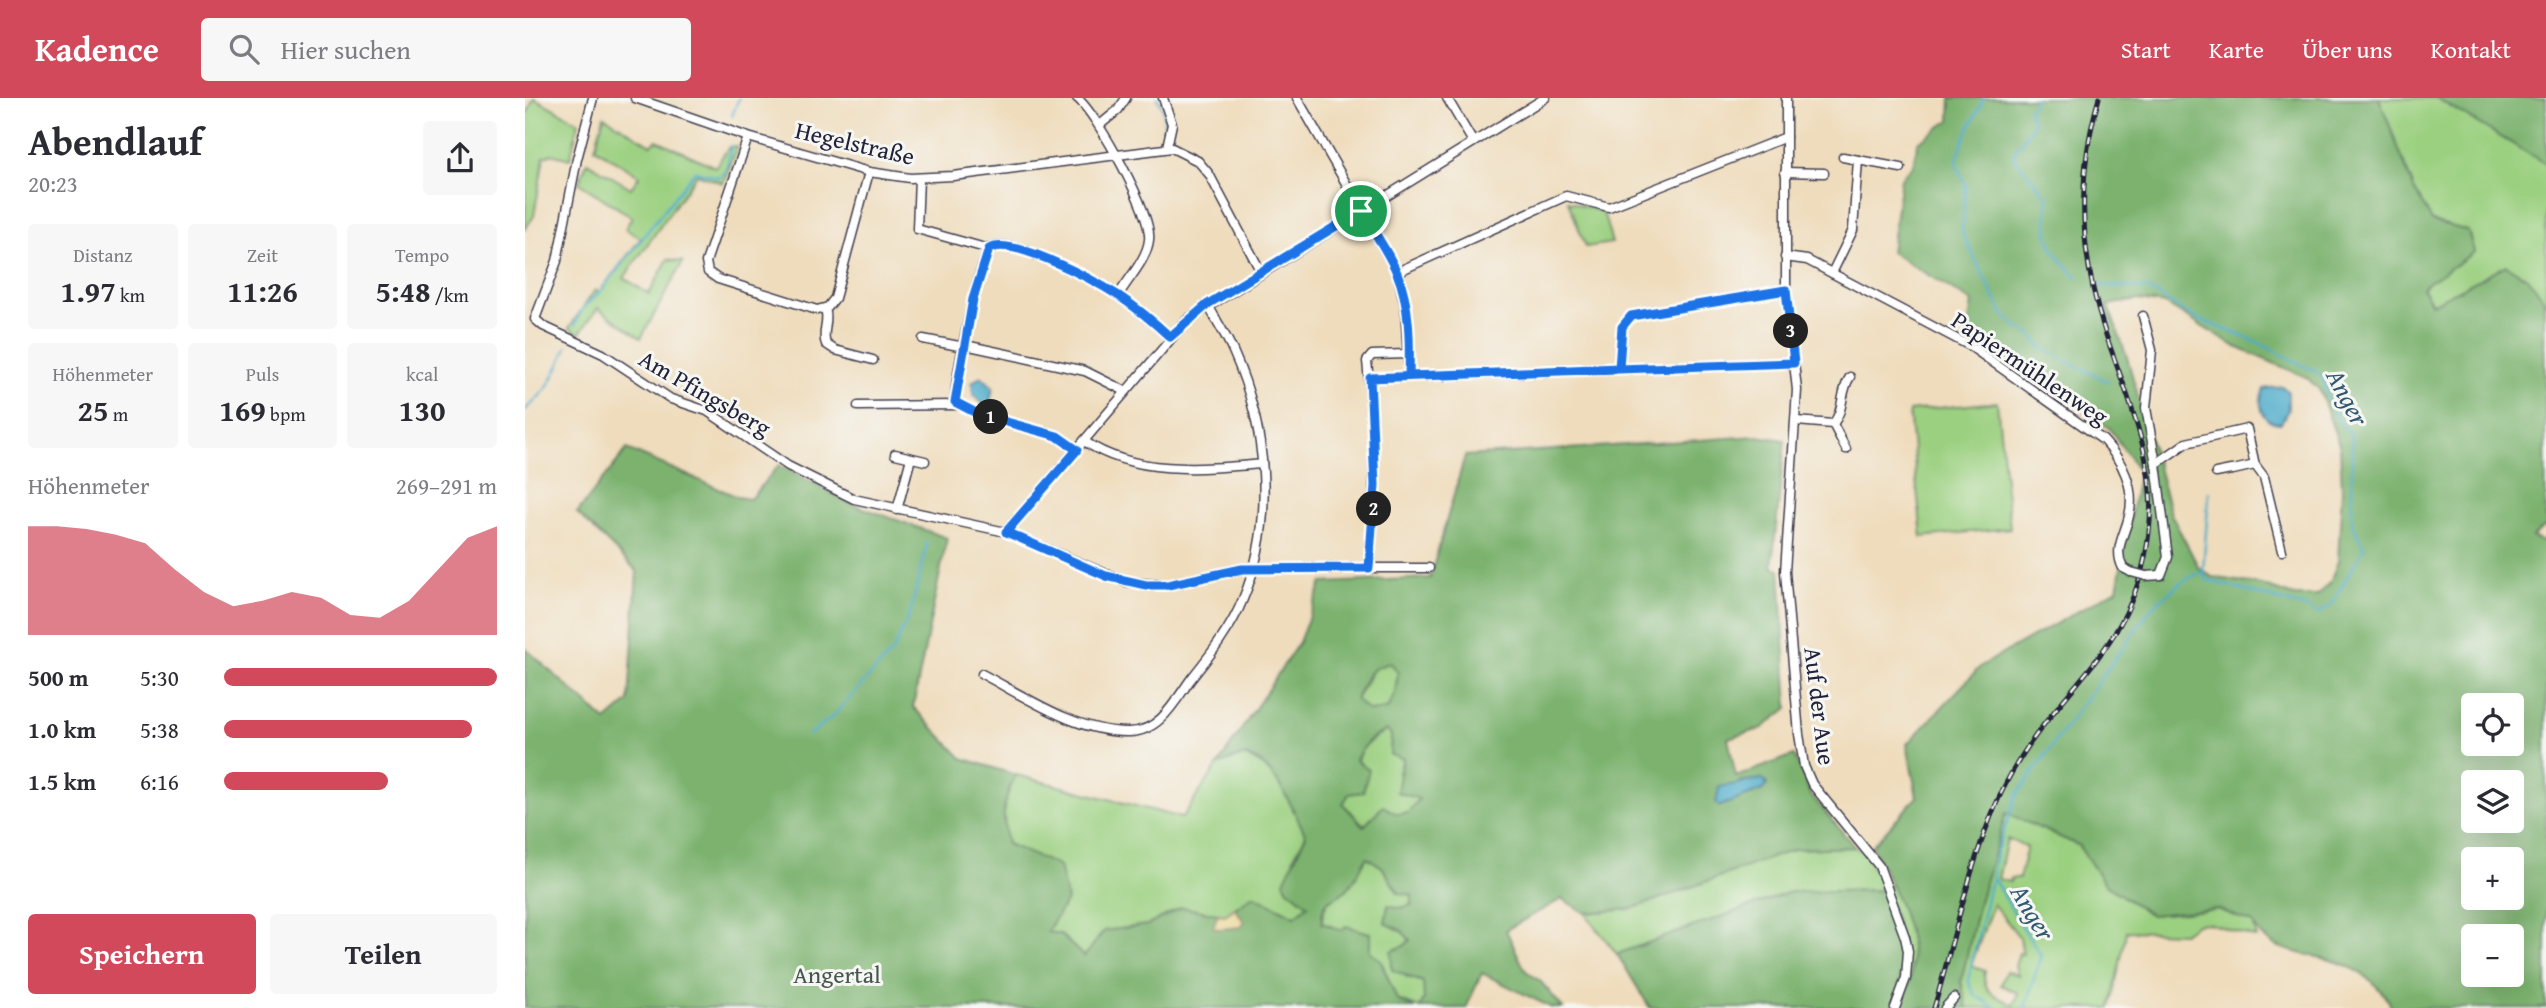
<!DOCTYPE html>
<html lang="de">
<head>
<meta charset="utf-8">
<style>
	:root { --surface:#fff; --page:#f7f7f7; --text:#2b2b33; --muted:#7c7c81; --accent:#d1495b }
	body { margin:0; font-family:"Gentium Book Plus",serif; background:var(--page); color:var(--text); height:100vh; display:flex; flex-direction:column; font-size:26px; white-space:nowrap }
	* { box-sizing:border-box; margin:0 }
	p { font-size:23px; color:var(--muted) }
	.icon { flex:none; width:38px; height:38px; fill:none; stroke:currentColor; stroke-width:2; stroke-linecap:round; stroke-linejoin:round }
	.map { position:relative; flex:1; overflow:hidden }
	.details { display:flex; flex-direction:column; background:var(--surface); width:525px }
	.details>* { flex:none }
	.buttons { position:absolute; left:1936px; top:595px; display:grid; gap:14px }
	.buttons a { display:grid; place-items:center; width:63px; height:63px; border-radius:7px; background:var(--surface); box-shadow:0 7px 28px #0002; font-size:35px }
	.pin { position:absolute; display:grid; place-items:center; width:60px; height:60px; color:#fff; margin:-30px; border:4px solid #fff; border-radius:50%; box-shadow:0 2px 7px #0007 }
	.km { position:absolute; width:35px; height:35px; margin:-18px; border-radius:50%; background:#222; color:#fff; font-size:19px; line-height:35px; text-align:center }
	.round { display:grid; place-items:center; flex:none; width:74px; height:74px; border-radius:7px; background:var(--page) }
	.summary { display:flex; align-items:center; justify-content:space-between; height:119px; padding:0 28px }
	h1 { font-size:38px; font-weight:700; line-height:52px }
	.metrics { display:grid; grid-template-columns:repeat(3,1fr); gap:10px; height:119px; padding:7px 28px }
	.metrics div { display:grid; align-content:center; border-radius:7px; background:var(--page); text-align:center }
	.metrics b { font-size:30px; font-weight:700 }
	.metrics small { font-size:19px; font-weight:400 }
	.metrics p { font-size:19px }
	.chart { height:196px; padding:14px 28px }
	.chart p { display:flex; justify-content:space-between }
	.chart svg { width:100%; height:126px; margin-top:7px; fill:var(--accent); opacity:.7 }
	.primary-button { display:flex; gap:14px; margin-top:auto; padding:14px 28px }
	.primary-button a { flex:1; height:80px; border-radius:7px; background:var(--accent); color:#fff; font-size:28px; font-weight:700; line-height:80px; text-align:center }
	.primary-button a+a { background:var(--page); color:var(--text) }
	ul { padding:0 28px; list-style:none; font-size:23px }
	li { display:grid; grid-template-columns:112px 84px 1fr; align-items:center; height:52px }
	li i { height:18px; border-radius:9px; background:var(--accent) }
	header { display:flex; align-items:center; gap:42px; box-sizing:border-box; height:98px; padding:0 35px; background:var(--accent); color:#fff }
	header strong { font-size:33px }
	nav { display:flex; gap:38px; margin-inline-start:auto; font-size:24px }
	.search { width:490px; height:63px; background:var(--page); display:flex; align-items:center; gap:18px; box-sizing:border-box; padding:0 24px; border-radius:7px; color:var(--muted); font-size:26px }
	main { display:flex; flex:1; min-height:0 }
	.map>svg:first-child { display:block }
	.green { fill:#9bd080; stroke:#5e795e; stroke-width:2; fill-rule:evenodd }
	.forest { fill:#7cb26e; stroke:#4f6a54; stroke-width:2; fill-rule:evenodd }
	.sand { fill:#eeda9e; stroke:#887e6c; stroke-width:2 }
	.water { fill:#4babca; stroke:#366682; stroke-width:2 }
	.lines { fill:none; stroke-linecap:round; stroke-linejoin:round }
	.stream { stroke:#4babca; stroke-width:2.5 }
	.minor-casing { stroke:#413e4e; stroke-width:11 }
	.minor { stroke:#fff; stroke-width:8 }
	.rail-casing { stroke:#22223b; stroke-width:5 }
	.rail { stroke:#f6f6f2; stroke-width:2.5; stroke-dasharray:8; stroke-linecap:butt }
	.minor-bridge-casing { stroke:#413e4e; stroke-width:11; stroke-linecap:butt }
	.minor-bridge { stroke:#fff; stroke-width:8 }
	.route-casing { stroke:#fff; stroke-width:14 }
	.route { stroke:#1a73e8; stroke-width:9 }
	.labels { text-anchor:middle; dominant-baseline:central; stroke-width:6; stroke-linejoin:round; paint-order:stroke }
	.street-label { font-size:24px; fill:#22223b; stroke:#f6f6f2 }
	.park-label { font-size:24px; fill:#465650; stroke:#f6f6f2 }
	.water-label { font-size:26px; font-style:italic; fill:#325974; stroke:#f6f6f2 }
</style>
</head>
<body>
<header>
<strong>Kadence</strong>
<div class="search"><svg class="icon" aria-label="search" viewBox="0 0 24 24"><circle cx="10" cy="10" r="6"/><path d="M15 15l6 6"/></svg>Hier suchen</div>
<nav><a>Start</a><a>Karte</a><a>Über uns</a><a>Kontakt</a></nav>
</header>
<main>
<section class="details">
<div class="summary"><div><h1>Abendlauf</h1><p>20:23</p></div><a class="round"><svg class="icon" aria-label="share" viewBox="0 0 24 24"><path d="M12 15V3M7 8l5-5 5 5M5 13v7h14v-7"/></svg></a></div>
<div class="metrics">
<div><p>Distanz</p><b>1.97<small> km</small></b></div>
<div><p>Zeit</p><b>11:26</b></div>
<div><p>Tempo</p><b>5:48<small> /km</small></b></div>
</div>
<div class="metrics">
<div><p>Höhenmeter</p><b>25<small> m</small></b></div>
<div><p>Puls</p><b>169<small> bpm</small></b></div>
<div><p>kcal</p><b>130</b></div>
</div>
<div class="chart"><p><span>Höhenmeter</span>269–291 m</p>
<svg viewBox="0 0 160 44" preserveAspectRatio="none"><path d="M0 44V6L10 6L20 7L30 9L40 12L50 21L60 29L70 34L80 32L90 29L100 31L110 37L120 38L130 32L140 21L150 10L160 6V44z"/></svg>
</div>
<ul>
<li><b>500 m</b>5:30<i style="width:100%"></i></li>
<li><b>1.0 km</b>5:38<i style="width:91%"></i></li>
<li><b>1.5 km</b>6:16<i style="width:60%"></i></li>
</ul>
<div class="primary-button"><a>Speichern</a><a>Teilen</a></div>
</section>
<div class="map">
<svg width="2021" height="910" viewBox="0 0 2021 910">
	<rect width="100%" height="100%" fill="#f6f6f2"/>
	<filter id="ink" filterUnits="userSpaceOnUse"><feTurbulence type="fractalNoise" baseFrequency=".0143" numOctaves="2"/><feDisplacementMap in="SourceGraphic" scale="14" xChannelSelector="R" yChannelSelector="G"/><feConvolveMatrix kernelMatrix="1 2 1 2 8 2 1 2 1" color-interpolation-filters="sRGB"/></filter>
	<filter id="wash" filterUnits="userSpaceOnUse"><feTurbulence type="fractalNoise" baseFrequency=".00686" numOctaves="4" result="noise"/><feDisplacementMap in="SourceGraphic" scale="28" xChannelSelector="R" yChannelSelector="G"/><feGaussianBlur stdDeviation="1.57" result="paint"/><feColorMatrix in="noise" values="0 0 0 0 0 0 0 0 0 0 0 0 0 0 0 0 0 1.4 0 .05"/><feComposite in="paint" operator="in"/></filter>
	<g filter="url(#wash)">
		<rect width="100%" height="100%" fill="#efdcbc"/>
		<g class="green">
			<polygon points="9,0 54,24 45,61 26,56 19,59 9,118 0,131 0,14 3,14"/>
			<polygon points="1854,0 1911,0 2021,66 2021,206 2019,202 1925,199 1908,206 1897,189 1949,154 1943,133 1907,123 1889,91"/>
			<polygon points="79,18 126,47 132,42 190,69 204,49 213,48 198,85 172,76 99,180 124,196 143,161 158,164 116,240 73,210 54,236 44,230 70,192 74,194 116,140 100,131 107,119 54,85 62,64 106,90 114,78 70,50"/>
			<polygon points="1043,103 1078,114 1087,145 1061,149"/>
			<polygon points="1472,304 1485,430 1397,439 1384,313"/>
			<polygon points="866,565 873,575 870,595 862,611 844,613 831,602 850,568"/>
			<path d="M 862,632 L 866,637 L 866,657 L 878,660 L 874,675 L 881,697 L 894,700 L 884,715 L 872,716 L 858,709 L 840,728 L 818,706 C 838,673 818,655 862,632 Z"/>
			<path d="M 718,658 C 753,667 765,708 781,737 L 769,758 L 762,790 L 784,807 L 770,818 L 728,798 L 700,817 L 657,810 L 623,827 L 579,833 L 559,860 L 535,836 L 522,834 L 534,769 L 482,746 C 477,718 477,702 491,677 L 657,720 L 693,667 Z"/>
			<path d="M 1481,715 L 1553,747 L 1581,787 L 1626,817 L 1692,811 L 1728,825 L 1732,840 L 1683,825 L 1671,826 L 1658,835 L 1602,833 L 1585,910 L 1442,910 L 1436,884 L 1454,804 ZM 1482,741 L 1502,749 L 1494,780 L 1486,780 L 1485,784 L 1473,781 ZM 1468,806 L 1495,840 L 1498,856 L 1494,855 L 1490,868 L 1493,877 L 1481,873 L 1476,887 L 1493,895 L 1489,907 C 1473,899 1455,894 1460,873 L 1446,868 Z"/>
			<polygon points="1330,749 1340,754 1359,791 1400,761 1405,910 1344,910 1359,792 1265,794 1092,856 1060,815 1106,811 1270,751"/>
			<path d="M 842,759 L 857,769 L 873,795 L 887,796 L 888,806 L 876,810 L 877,833 L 885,842 L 879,848 L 881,879 L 899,884 L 899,901 L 895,910 L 872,902 L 856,863 L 816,832 L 797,825 C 796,799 825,778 842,759 Z"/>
		</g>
		<g class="forest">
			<path d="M 1426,0 L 1854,0 L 1889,91 L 1907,123 L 1943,133 L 1949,154 L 1897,189 L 1907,206 L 1981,167 L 2004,181 L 2019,202 L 2021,427 L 2007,439 L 2021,445 L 2021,910 L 1866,910 C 1865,902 1860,898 1855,892 C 1842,878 1826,868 1809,863 C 1781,854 1742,856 1728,825 L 1692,811 L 1626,817 L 1581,787 L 1553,747 L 1481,715 L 1454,804 L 1436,884 L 1442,910 L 1374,910 C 1406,859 1371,795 1347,748 L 1392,699 L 1382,646 L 1456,568 L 1592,491 L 1614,373 L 1584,330 L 1442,236 L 1447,204 L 1366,154 L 1376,80 L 1388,67 L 1393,44 L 1425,22 ZM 1613,202 L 1640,206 L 1711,249 L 1781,279 L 1794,291 L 1815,349 L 1817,391 L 1813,463 L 1805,485 L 1792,498 L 1769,498 L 1737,487 L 1687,479 L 1674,470 L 1646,416 L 1602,259 L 1583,207 ZM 1948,607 L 1986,607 L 1986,646 L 1948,646 ZM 1948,684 L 1986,684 L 1986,723 L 1948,723 ZM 1948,761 L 1986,761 L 1986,800 L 1948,800 ZM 1948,838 L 1986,838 L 1986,877 L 1948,877 Z"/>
			<polygon points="1911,0 2021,0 2021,66"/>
			<path d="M 1232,338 L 1260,342 L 1247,469 L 1255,471 L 1263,610 L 1236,631 L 1203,640 L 1211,679 L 1269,657 L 1286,697 L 1330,749 L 1270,751 L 1106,811 L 1060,815 L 1037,801 L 981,832 L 1000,872 L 1016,884 L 1038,910 L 1027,910 L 957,875 L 941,910 L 895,910 L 899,901 L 898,884 L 867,872 L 866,853 L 879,848 L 885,842 L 877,833 L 860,825 L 863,807 L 876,810 L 887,807 L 887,797 L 874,795 L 857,769 L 842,759 C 836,769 829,785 821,792 C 806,805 796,798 797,825 L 816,832 L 821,828 L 845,835 L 845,853 L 856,863 L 872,902 L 890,910 L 0,910 L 0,550 L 81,623 L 104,603 L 112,473 L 52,415 L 102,351 L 213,399 L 225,401 L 254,367 L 327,406 L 422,440 L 388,609 L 437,660 L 491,677 C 477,702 477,718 482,746 L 534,768 L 542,802 L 522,834 L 535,836 L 559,859 L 579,833 L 623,827 L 657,809 L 693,816 L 693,831 L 709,830 L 719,824 L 710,810 L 728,797 L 770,818 L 783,807 L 762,790 L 759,783 L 781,737 C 769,716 748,659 719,658 C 711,658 700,664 693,667 L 774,544 L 797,485 L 905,480 L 940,358 ZM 866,565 L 873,575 L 870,595 L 862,611 L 844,613 L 831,602 C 841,580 841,570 866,565 ZM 862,632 L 866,637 L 865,657 L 878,660 L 872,694 L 894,701 L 883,715 L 872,716 L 858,708 L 839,728 L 818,706 L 824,696 L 838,694 L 844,672 L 830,661 L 845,641 ZM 1238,681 L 1242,686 L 1238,692 L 1195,708 L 1216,683 Z"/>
			<path d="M 1359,792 C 1379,839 1383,861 1368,910 L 1125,910 L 1092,856 L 1265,794 Z"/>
		</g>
		<polygon class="sand" points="710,810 719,824 716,829 693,831 688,829 693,816 700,817"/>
		<g class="water">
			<polygon points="456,278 468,289 465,305 458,306 448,296 447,285"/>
			<path d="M 1757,288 L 1763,294 L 1763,312 L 1756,325 C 1736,325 1732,306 1739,291 Z"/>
			<polygon points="1238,681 1242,687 1238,692 1195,708 1191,705 1194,689"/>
		</g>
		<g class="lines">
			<g class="stream">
				<polyline points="632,0 638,11 641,38"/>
				<polyline points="1459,0 1438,43 1431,65 1441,88 1437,135 1477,215 1493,230 1505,236 1517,250 1584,284"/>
				<path d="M 1510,0 L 1504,12 L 1508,25 L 1489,55 L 1489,60 L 1523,99 C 1518,139 1523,151 1552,179"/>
				<polyline points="207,18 214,0"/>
				<polyline points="1574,187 1623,191 1668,219 1732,244 1797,277 1803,302 1816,326 1827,338 1827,424 1839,450 1806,507 1793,516 1779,509 1682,482 1678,473 1684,394"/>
				<polyline points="50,227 57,211 75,194 170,73 194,79 201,73 206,48"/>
				<path d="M 0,312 C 26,290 29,278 42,249"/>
				<polyline points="284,637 307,619 368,553 386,512 402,445"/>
				<polyline points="1466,782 1443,882 1450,897 1471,910"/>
				<polyline points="1500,910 1516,858 1467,779 1472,752 1492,697 1628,508 1657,484 1678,473"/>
			</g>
		</g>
	</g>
	<g filter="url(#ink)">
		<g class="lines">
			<g class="minor-casing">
				<g id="minor">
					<path d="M 68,0 L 52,61 L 32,163 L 10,221 L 18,228 L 78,256 L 146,301 L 182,313 L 263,368 L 329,401 L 481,434 L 601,484 L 643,487 L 717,471 L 844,470 C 851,400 850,333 842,263 L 847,257 L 884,256"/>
					<polyline points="110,0 223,39 344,74 385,80 428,78 647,50 673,63 684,76 736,174"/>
					<path d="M 552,0 C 572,16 628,117 624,142 C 622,161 603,181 593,198"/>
					<polyline points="638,0 647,26 642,49"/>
					<polyline points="772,0 872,174 880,208 884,278"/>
					<polyline points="922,0 948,44"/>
					<polyline points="1261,0 1261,192 1272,292 1260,474 1274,636 1279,668 1287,686 1354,768 1380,839 1383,853 1381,880 1370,910"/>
					<polyline points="576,26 593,12 601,0"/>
					<polyline points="223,39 181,164 183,174 193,181 292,212 303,209 310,200 344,74"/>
					<polyline points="1333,62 1376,70"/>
					<polyline points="1260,74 1299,75"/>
					<polyline points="394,80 392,131 464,151"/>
					<path d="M 1260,159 L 1282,162 L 1445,248 L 1578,342 C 1597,362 1611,390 1604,418 C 1600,437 1588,451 1598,470 L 1606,474"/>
					<polyline points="872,174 1041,98 1084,109 1261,39"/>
					<polyline points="1307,175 1328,132 1333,62 1318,59"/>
					<path d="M 300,211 C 305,224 296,234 301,246 L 310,252 L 348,262"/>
					<polyline points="1618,218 1627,252 1621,310 1631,366"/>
					<polyline points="398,241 439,249"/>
					<polyline points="440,247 560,273 600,293"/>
					<polyline points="1094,270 1097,229 1106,218 1261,192"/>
					<polyline points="845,280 1269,265"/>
					<polyline points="333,308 432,307"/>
					<polyline points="1271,323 1308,326 1321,351"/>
					<path d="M 1308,326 C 1320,311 1315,293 1325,279"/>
					<path d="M 559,343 C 610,378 679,371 737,366"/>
					<path d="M 552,352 L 532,338 L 453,316 L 430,304 C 429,285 454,156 467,149 C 486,138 576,186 595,199 C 613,211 629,225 645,239"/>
					<polyline points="370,356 400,363"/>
					<polyline points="1708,372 1730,367"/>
					<polyline points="1691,375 1706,372"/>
					<polyline points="372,412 386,360"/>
					<polyline points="481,434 663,221 1020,0"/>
					<polyline points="844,470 904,470"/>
					<polyline points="1621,478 1636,477 1643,459 1631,366 1661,345 1722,331 1730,367 1739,379 1757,453"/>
					<path d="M 457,576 C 501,599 553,635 604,634 C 635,634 650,603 666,581 C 686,556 706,531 718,501 C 751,423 742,329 708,253 C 701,237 691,222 683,207"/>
					<polyline points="1420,910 1429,900"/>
				</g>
			</g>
			<use href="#minor" class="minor"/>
			<g class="rail-casing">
				<path id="rail" d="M 1409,910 C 1431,836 1449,741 1487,674 C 1538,584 1611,550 1624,434 C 1633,363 1602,300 1580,234 C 1555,158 1551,78 1574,0"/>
			</g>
			<use href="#rail" class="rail"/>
			<g class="minor-bridge-casing">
				<polyline id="minor-bridge" points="1606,474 1621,478"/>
			</g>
			<use href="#minor-bridge" class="minor-bridge"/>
		</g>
	</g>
	<g class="lines" filter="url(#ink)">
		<g class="route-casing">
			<path id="route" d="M 836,113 L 683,206 L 645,239 C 629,224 612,210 594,198 C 572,184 487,137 464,151 L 448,201 L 430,304 L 453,316 L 532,338 L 552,352 L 481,434 L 581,478 L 621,487 L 643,487 L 717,471 L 844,470 L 850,387 L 845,280 L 1094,270 L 1097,229 L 1106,218 L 1261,192 L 1269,265 L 884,278 C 885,245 885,206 872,175 C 863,153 848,133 836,113"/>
		</g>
		<use href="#route" class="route"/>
	</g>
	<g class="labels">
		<g class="street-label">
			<text transform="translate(330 45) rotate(13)">Hegelstraße</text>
			<text transform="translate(1505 270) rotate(34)">Papiermühlenweg</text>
			<text transform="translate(180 295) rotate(30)">Am Pfingsberg</text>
			<text transform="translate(1295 608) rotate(83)">Auf der Aue</text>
		</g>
		<g class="park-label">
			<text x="312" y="876">Angertal</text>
		</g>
		<g class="water-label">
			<text transform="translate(1823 299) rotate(62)">Anger</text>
			<text transform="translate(1508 814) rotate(59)">Anger</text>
		</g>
	</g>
</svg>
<div class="buttons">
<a><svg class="icon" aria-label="locate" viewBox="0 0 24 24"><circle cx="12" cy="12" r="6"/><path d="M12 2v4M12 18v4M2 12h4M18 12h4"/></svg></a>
<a><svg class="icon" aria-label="layers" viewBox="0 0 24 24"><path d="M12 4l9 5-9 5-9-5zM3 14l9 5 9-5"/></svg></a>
<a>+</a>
<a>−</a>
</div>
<div class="pin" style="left:836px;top:113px;background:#1e9e55"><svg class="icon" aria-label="arrive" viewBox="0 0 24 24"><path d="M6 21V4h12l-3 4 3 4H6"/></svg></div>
<b class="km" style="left:466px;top:319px">1</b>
<b class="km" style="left:849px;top:411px">2</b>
<b class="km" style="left:1266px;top:233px">3</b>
</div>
</main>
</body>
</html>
